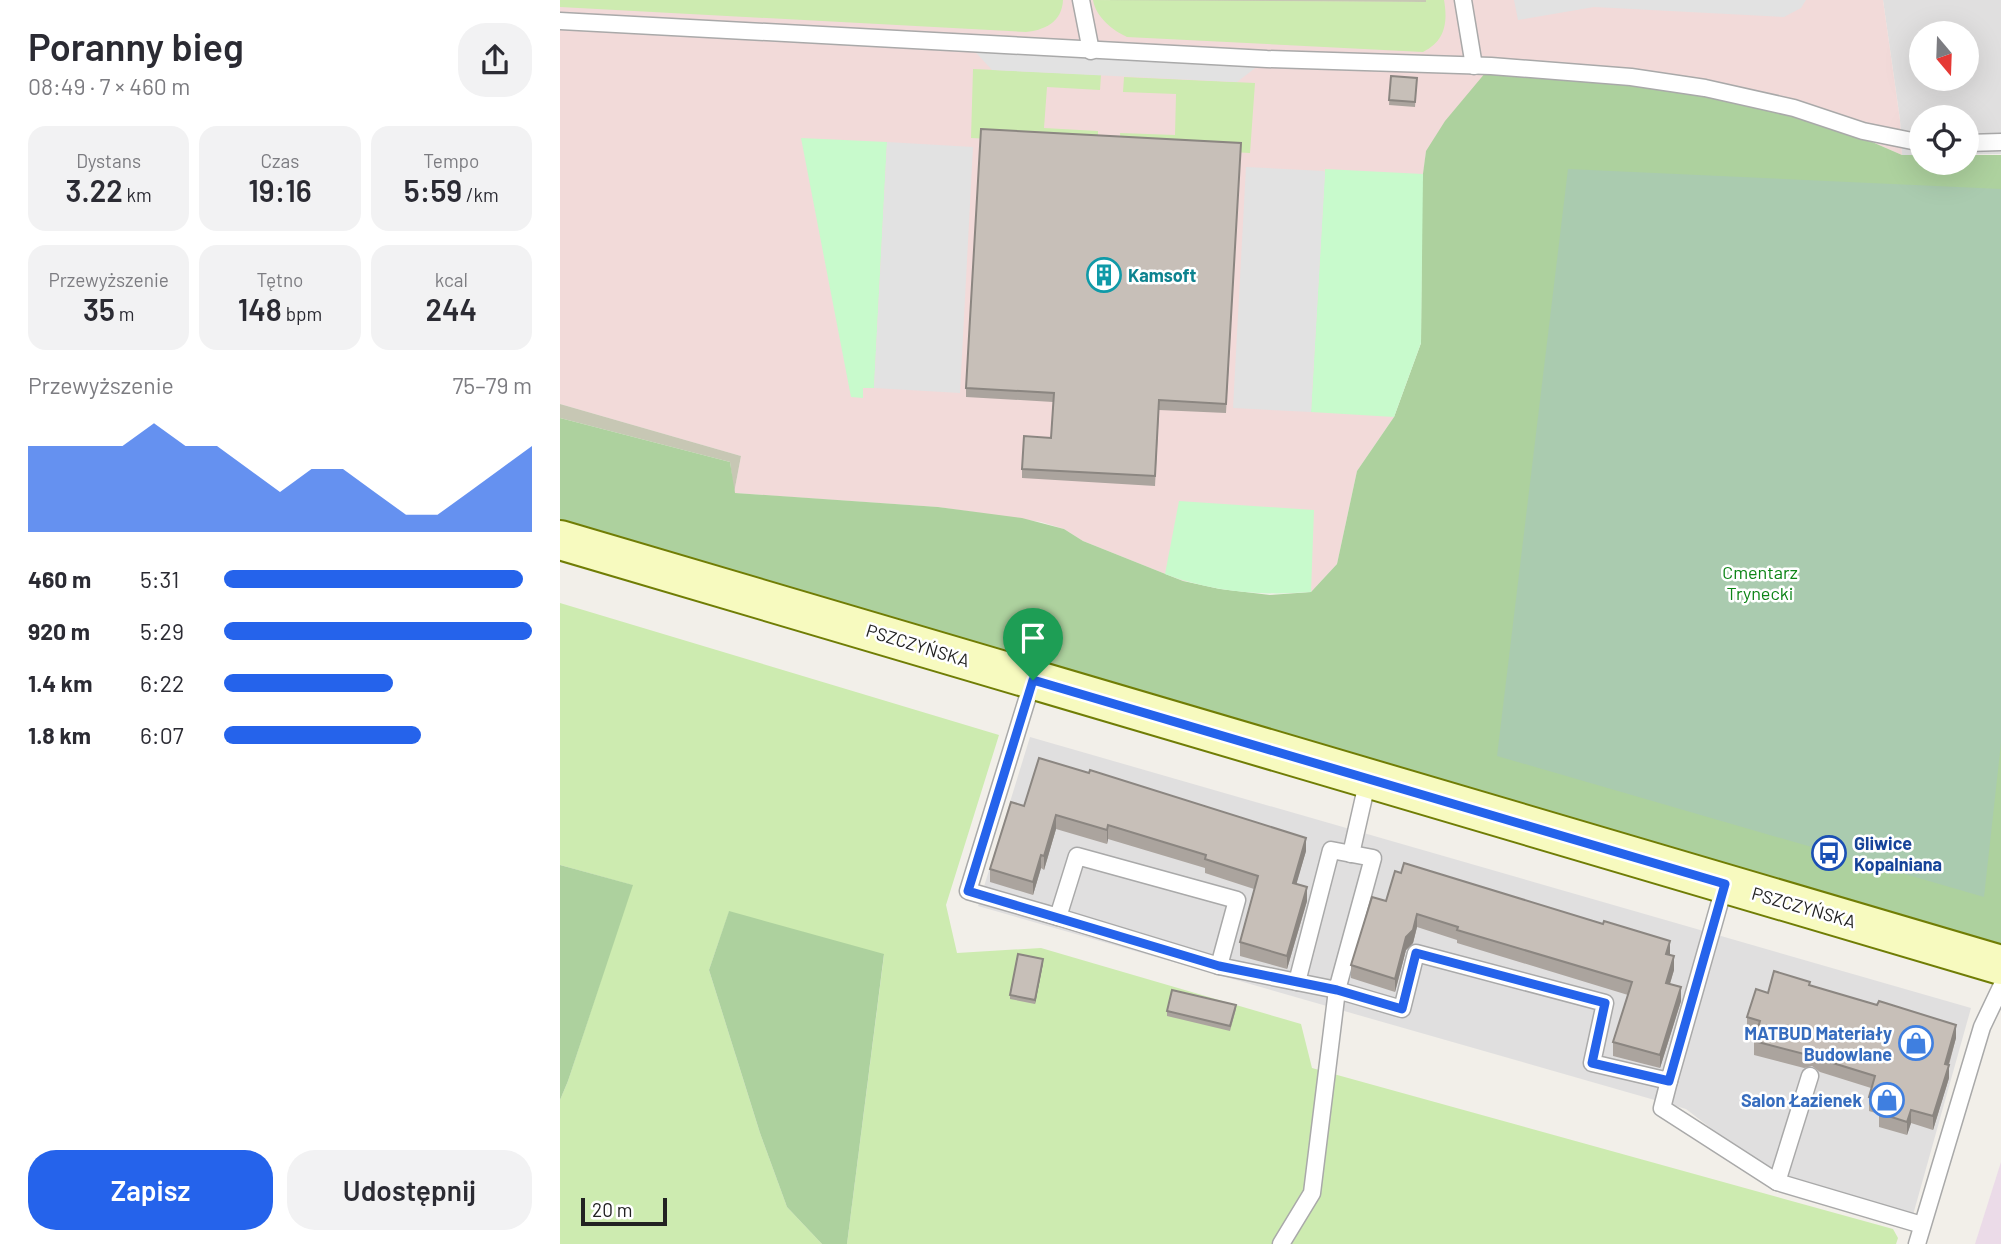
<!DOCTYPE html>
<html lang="pl">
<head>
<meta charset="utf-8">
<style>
	:root { --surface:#fff; --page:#f2f2f3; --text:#2b2b33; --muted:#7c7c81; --accent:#2563eb }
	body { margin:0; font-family:Barlow,sans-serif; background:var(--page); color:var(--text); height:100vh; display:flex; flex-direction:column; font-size:26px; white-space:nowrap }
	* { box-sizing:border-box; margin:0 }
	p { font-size:23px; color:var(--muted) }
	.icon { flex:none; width:38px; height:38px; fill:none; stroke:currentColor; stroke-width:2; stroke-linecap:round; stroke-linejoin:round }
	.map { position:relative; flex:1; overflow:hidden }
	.side { display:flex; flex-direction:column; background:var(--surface); width:560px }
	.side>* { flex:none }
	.needle { width:46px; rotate:161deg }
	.controls { position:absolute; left:1349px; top:21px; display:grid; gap:14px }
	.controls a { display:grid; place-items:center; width:70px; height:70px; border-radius:50%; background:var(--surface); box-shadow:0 7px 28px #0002; font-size:35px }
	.scale { position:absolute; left:21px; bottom:18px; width:86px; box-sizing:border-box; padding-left:7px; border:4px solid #222; border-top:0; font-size:19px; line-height:24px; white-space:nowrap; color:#222; -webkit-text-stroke:5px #fff; paint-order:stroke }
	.pin { position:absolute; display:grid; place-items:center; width:60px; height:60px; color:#fff; margin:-72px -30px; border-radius:50% 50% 50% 0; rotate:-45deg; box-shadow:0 0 7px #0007 }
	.pin .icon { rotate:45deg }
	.round { display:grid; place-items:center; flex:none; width:74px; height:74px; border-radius:28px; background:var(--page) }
	.summary { display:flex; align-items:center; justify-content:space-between; height:119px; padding:0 28px }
	h1 { font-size:38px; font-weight:600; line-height:52px }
	.metrics { display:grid; grid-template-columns:repeat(3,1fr); gap:10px; height:119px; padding:7px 28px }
	.metrics div { display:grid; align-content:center; border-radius:18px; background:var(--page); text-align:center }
	.metrics b { font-size:30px; font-weight:600 }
	.metrics small { font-size:19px; font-weight:400 }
	.metrics p { font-size:19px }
	.chart { height:196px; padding:14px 28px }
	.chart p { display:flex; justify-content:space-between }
	.chart svg { width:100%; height:126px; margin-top:7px; fill:var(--accent); opacity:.7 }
	.action { display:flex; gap:14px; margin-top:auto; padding:14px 28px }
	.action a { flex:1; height:80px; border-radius:28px; background:var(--accent); color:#fff; font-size:28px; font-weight:600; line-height:80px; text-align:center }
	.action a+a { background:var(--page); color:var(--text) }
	ul { padding:0 28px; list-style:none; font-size:23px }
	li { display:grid; grid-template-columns:112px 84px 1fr; align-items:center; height:52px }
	li i { height:18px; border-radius:9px; background:var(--accent) }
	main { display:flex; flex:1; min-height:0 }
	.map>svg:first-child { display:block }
	.residential { fill:#e0dfdf; fill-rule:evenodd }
	.commercial { fill:#f2dad9 }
	.industrial { fill:#ebdbe8 }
	.construction { fill:#c7c7b4 }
	.grass { fill:#cdebb0 }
	.forest { fill:#add19e }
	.cemetery { fill:#aacbaf }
	.park { fill:#c8facc }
	.parking { fill:#e2e2e2 }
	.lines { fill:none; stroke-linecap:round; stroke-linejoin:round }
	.service-casing { stroke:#a9a9a9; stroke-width:19 }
	.secondary-casing { stroke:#707d05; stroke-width:42 }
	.service { stroke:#fff; stroke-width:16 }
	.secondary { stroke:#f7fabf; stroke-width:38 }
	.wall { fill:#aba49e }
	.shaded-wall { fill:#8b8681 }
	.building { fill:#c7bfb8; stroke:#8b8681; stroke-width:2 }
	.route-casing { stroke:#fff; stroke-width:14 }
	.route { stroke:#2563eb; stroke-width:9 }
	.labels { text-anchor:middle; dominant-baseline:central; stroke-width:5; stroke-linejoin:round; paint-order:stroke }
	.culture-label { font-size:18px; font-weight:bold; fill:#0d838f; stroke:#fff; text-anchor:start }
	.park-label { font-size:18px; fill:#0c8416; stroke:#fff }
	.street-label { font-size:18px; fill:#222; stroke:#fff }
	.transit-label { font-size:18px; font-weight:bold; fill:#164399; stroke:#fff; text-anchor:start }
	.shop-label { font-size:18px; font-weight:bold; fill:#366cbe; stroke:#fff; text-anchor:end }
</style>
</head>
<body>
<main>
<section class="side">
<div class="summary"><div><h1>Poranny bieg</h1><p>08:49 · 7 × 460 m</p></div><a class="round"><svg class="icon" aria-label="share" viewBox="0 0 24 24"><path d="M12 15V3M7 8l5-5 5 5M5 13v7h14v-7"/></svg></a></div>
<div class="metrics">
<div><p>Dystans</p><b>3.22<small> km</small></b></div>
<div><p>Czas</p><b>19:16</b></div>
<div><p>Tempo</p><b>5:59<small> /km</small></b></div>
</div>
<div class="metrics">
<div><p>Przewyższenie</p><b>35<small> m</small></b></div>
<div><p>Tętno</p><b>148<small> bpm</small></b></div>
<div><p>kcal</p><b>244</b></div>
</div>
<div class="chart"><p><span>Przewyższenie</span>75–79 m</p>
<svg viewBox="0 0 160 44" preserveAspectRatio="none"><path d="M0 44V14L10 14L20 14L30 14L40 6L50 14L60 14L70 22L80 30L90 22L100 22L110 30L120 38L130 38L140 30L150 22L160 14V44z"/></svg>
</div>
<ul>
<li><b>460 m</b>5:31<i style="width:97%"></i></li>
<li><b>920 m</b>5:29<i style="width:100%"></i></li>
<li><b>1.4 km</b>6:22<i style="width:55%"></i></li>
<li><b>1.8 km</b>6:07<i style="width:64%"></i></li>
</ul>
<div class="action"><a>Zapisz</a><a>Udostępnij</a></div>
</section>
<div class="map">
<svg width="1441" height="1244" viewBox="0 0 1441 1244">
	<rect width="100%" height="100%" fill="#f2efe9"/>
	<g class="residential">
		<path d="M 1323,0 L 1441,0 L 1441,154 L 1407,154 L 1407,117 L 1362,117 L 1361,155 L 1342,155 L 1340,120 ZM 1362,33 L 1407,33 L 1407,79 L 1362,79 Z"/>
		<polygon points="470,737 1411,1008 1353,1215 1211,1175 1126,1109 418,906"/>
	</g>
	<polygon class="commercial" points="0,0 1323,0 1340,120 1342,155 1234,108 866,151 834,417 797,471 777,564 751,592 623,581 523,541 504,529 481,522 378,507 174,493 181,456 0,404"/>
	<polygon class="industrial" points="1441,1162 1441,1244 1415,1244"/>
	<g class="construction">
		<polygon points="550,0 866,0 867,2 550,1"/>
		<polygon points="0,404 181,456 174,493 170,462 0,418"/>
	</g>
	<g class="grass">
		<path d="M 0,0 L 503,0 C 502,22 485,30 466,32 L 0,7 Z"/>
		<path d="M 533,0 L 866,2 L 866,0 L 884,0 C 888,23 885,41 863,52 L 567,37 C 552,30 536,17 533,0 Z"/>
		<polygon points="413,69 541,75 540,90 487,87 484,128 538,131 538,144 411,138"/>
		<polygon points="564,77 695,83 690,153 561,146 560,133 615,135 616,94 563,92"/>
		<polygon points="0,603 439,735 386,905 397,953 481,948 741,1024 752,1068 1333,1229 1338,1238 1336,1244 287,1244 324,955 169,912 149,970 200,1133 227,1207 262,1244 0,1244 0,1100 8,1081 72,885 0,865"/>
	</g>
	<g class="forest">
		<polygon points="931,66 1071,77 1234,108 1342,155 1361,155 1362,163 1407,163 1407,155 1441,155 1441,948 0,540 0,418 170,462 175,493 378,507 462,518 504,529 523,541 623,581 660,589 710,595 751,592 777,564 797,471 834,417 861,343 862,181 866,151 885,121"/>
		<polygon points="0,865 73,885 8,1081 0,1100"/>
		<polygon points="169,911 324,954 287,1244 262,1244 227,1207 200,1133 149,970"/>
	</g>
	<polygon class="cemetery" points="1008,169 1441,189 1441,743 1424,897 937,756"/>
	<g class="park">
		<polygon points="241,138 327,142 314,388 303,388 303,398 291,397"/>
		<polygon points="765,169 863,174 861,343 834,417 751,412"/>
		<path d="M 619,501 L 754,510 L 751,592 C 701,596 652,592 605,574 Z"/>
	</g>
	<g class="parking">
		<polygon points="954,0 1246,0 1241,8 1224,17 1034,7 958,20"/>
		<polygon points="407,43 707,59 677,82 432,70"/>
		<polygon points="327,142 413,147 400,393 314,388"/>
		<polygon points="686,167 764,171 765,173 751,412 673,408"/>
	</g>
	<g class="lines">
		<g class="service-casing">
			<g id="service">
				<polyline points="521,0 531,51"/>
				<polyline points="903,0 914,66"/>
				<polyline points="0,21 707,59 931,66 1071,77 1145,88 1234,108 1303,131 1362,143"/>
				<polyline points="1407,143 1441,142"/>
				<polyline points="473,680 408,891 498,917 517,856 677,900 659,966 737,982"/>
				<polygon points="771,850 813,858 777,990 737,982"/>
				<polyline points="791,854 808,779"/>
				<polyline points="498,917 659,966"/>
				<polyline points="1109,1081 1102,1108 1217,1182 1362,1225"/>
				<polyline points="1217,1182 1250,1076"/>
				<polyline points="721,1244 752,1193 777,990 842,1009 856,953 1045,1003 1032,1063 1109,1081 1165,884"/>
				<polyline points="1357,1244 1422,1027 1441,987"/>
			</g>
		</g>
		<g class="secondary-casing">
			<polyline id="secondary" points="0,540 1441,965"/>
		</g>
		<use href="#service" class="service"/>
		<use href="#secondary" class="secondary"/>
	</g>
	<g class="wall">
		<polygon points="831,76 857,78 855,107 829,105"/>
		<polygon points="681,143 666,413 599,410 595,486 462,478 462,469 491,438 493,402 406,397 406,388"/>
		<polygon points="464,806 746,851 736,884 747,901 727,969 680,956 680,942 694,889 645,873 645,868 548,839 547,844 496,829 484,870 481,868 473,895 430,882 430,869"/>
		<polygon points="826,901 1110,955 1114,970 1110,984 1121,1001 1100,1068 1053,1056 1053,1042 1068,995 897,943 897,940 857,927 853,943 846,950 835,992 791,978 791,965"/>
		<polygon points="483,963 475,1004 450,999 450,995"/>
		<polygon points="1250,986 1396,1038 1389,1065 1389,1078 1373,1130 1351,1123 1347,1135 1319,1127 1319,1114 1309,1111 1309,1097 1311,1088 1260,1072 1252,1066 1244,1068 1194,1055 1194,1041 1196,1033 1187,1031 1187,1017 1208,993"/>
		<polygon points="676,1009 670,1031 607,1016 607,1011"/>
	</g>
	<g class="shaded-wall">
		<polygon points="496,815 496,829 484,870 484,856"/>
		<polygon points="548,825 548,839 547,844 547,830"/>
		<polygon points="746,838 746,851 733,896 733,883"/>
		<polygon points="481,855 481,868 473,895 473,882"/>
		<polygon points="747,887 747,901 727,969 727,956"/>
		<polygon points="857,914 857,927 853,943 846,950 835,992 835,979 846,937"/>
		<polygon points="1110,941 1110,955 1106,954"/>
		<polygon points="1114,956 1114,970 1106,996 1106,983"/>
		<polygon points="483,959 483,963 475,1004 475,1000"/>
		<polygon points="1121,987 1121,1001 1100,1068 1100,1055"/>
		<polygon points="1396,1025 1396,1038 1385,1077 1385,1064"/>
		<polygon points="1389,1065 1389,1078 1373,1130 1373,1116"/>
		<polygon points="1351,1110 1351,1123 1347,1135 1347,1122"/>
	</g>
	<g class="building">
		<polygon points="831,76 857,78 855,102 829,100"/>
		<polygon points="421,129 681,143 666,404 599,400 595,476 462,469 464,436 491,438 494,393 406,388"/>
		<polygon points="479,758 529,773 530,770 746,838 733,883 747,887 727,956 680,942 698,876 645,859 646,855 548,825 547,830 496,815 484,856 481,855 473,882 430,869 451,802 464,806"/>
		<polygon points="844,863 1043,924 1044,921 1110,941 1106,954 1114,956 1106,983 1121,987 1100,1055 1053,1042 1072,982 897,930 898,927 857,914 853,930 846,937 835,979 791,965 812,897 826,901 835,871 841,873"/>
		<polygon points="458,954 483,959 475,1000 450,995"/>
		<polygon points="1214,971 1250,982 1249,985 1317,1005 1319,1001 1396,1025 1385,1064 1389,1065 1373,1116 1351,1110 1347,1122 1319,1113 1323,1101 1309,1097 1315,1076 1260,1059 1252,1052 1244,1054 1194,1041 1200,1021 1187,1017 1196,989 1208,993"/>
		<polygon points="612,990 676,1005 670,1026 607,1011"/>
	</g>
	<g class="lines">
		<g class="route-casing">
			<polygon id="route" points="473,680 1165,884 1109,1081 1032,1063 1045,1003 856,953 842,1009 777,990 659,966 408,891"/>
		</g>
		<use href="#route" class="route"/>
	</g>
	<defs>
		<g id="building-ring" transform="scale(1.75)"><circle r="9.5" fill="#fff" stroke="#0f9aa8" stroke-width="1.5"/><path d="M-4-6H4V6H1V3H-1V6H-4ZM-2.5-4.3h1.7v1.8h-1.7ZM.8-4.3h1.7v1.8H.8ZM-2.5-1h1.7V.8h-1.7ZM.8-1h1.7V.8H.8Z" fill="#0f9aa8"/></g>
		<g id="bus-ring" transform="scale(1.75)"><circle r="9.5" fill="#fff" stroke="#1a4fb4" stroke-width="1.5"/><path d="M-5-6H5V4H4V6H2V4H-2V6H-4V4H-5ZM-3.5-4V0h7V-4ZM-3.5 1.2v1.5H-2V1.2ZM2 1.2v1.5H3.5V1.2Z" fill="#1a4fb4"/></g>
		<g id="shop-ring" transform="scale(1.75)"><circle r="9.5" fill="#fff" stroke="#3f7fe0" stroke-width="1.5"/><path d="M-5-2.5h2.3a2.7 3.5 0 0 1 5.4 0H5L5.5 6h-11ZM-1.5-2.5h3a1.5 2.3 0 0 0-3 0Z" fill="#3f7fe0"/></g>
	</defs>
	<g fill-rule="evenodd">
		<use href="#building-ring" x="544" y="275"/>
		<use href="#bus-ring" x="1269" y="853"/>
		<use href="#shop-ring" x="1356" y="1043"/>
		<use href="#shop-ring" x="1327" y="1100"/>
	</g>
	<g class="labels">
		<g class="culture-label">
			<text x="568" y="275">Kamsoft</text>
		</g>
		<g class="park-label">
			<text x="1200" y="572">Cmentarz<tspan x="1200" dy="21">Trynecki</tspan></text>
		</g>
		<g class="street-label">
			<text transform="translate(358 645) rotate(17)">PSZCZYŃSKA</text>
			<text transform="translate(1244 907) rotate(16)">PSZCZYŃSKA</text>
		</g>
		<g class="transit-label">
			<text x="1294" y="843">Gliwice<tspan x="1294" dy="21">Kopalniana</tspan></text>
		</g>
		<g class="shop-label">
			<text x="1332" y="1033">MATBUD Materiały<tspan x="1332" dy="21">Budowlane</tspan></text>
			<text x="1302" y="1100">Salon Łazienek</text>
		</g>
	</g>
</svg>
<div class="controls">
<a><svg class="needle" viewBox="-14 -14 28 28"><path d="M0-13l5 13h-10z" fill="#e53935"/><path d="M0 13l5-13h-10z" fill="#7c7c81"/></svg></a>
<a><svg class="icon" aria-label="locate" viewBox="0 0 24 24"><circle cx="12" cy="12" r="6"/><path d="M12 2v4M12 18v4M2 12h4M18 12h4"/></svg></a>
</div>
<div class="scale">20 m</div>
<div class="pin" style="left:473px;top:680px;background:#1e9e55"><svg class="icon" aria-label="arrive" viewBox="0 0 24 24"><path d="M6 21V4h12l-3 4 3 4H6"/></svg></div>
</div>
</main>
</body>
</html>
